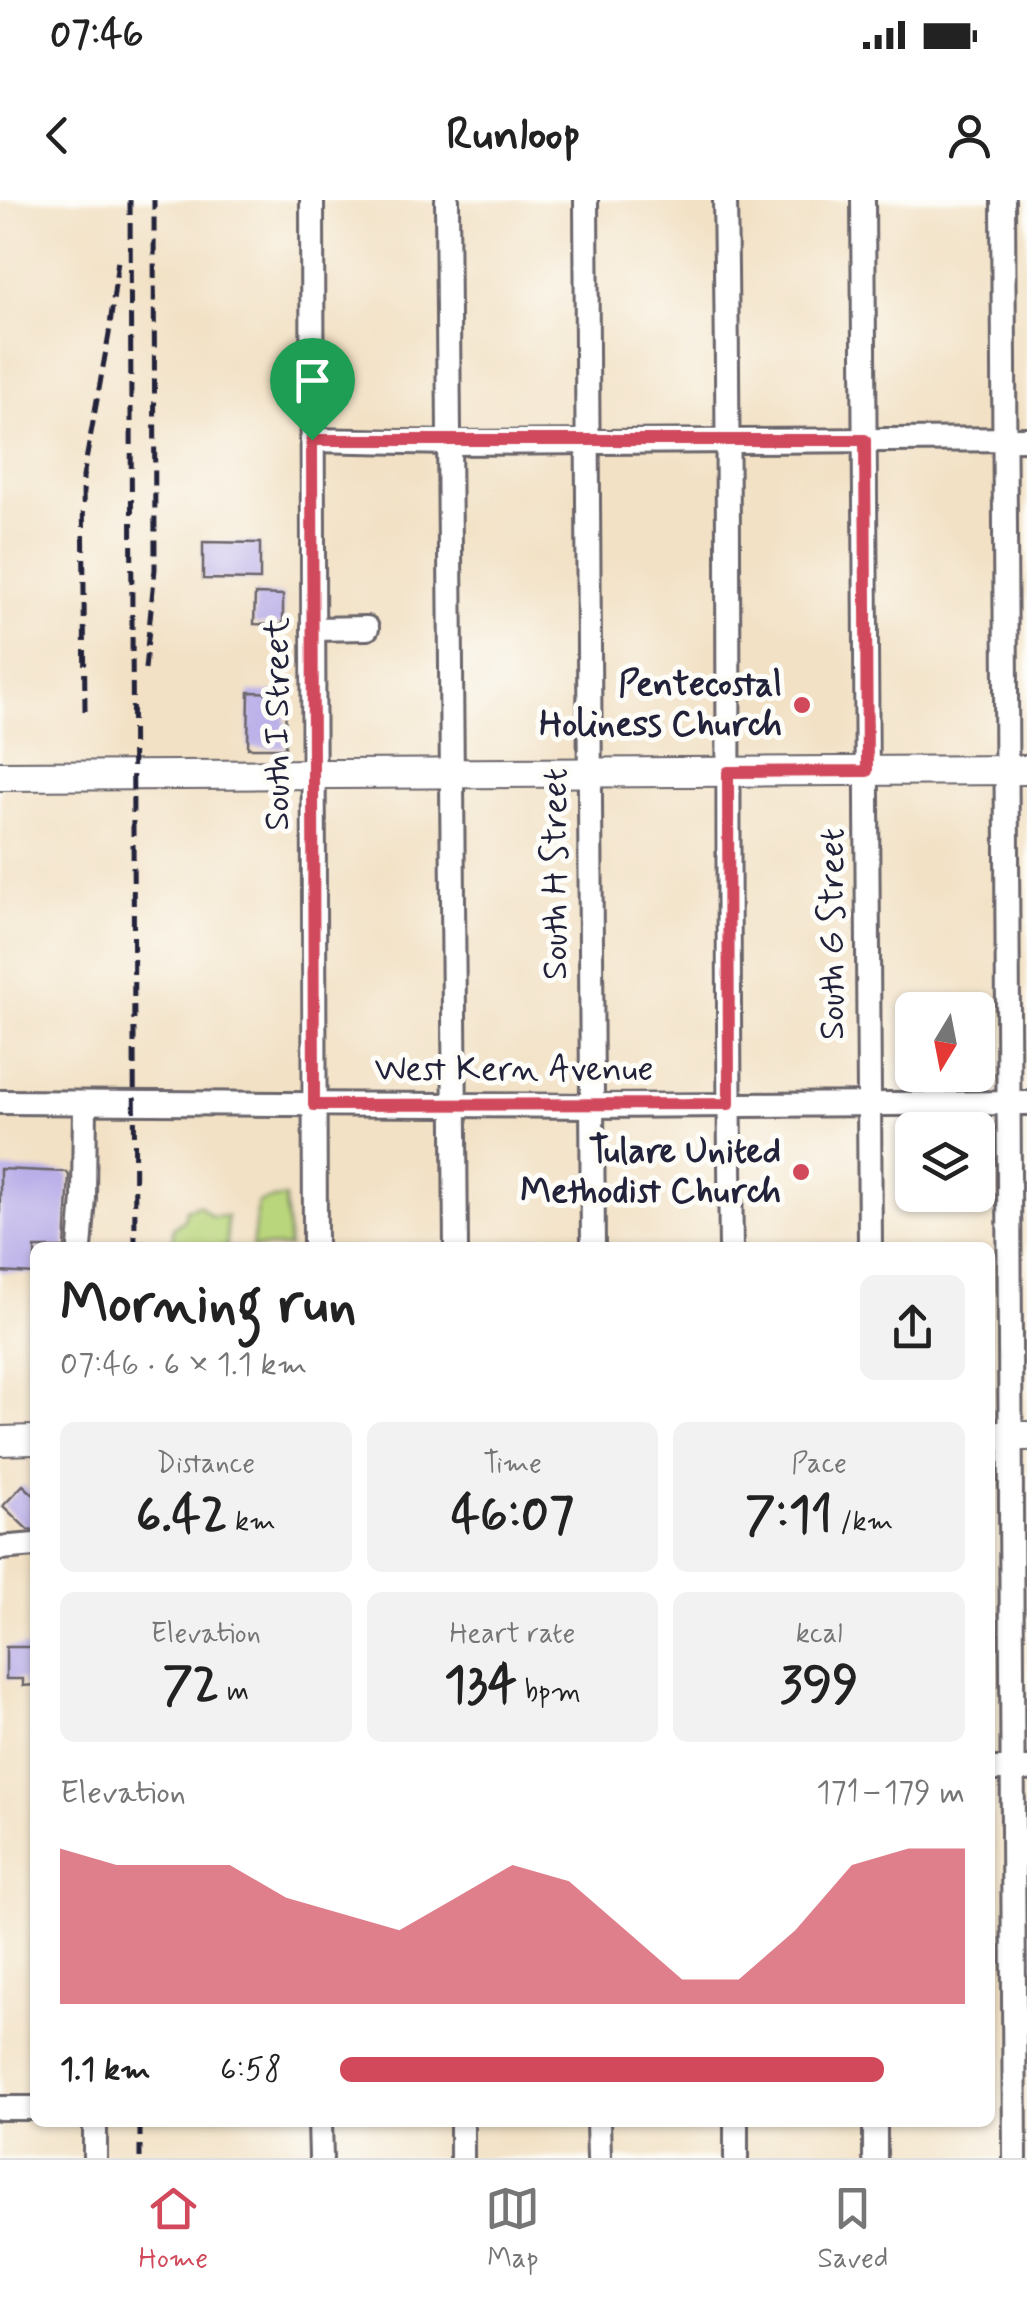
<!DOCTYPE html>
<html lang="en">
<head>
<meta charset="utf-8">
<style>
	:root { --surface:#fff; --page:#f2f2f2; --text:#222; --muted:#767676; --line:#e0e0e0; --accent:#d1495b }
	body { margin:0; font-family:Mynerve,sans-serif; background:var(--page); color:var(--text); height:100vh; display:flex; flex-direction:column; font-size:38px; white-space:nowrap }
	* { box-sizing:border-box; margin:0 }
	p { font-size:32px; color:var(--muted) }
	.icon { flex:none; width:55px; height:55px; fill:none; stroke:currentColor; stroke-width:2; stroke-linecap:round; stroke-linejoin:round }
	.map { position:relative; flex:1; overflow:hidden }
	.panel { position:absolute; left:30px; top:1042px; width:965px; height:885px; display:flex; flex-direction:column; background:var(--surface); border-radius:15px; box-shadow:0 2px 8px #0004 }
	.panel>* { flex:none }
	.needle { width:65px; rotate:190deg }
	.buttons { position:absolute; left:895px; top:792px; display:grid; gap:20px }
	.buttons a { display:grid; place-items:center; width:100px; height:100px; border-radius:15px; background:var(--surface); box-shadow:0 2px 8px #0004; font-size:50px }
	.pin { position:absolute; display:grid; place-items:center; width:85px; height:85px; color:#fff; margin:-102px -42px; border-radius:50% 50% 50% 0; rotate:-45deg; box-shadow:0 0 10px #0007 }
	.pin .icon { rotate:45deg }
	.round { display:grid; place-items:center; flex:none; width:105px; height:105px; border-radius:15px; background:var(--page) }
	.head { display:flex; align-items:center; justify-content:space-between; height:170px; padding:0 30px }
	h1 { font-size:55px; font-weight:700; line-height:75px }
	.figures { display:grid; grid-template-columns:repeat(3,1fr); gap:15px; height:170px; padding:10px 30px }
	.figures div { display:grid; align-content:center; border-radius:15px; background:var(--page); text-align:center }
	.figures b { font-size:50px; font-weight:700 }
	.figures small { font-size:28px; font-weight:400 }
	.figures p { font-size:28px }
	.chart { height:280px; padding:20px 30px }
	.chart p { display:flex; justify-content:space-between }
	.chart svg { width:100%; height:180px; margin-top:10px; fill:var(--accent); opacity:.7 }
	ul { padding:0 30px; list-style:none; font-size:32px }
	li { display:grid; grid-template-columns:160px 120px 1fr; align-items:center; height:75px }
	li i { height:25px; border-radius:12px; background:var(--accent) }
	.status { display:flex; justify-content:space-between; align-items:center; height:70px; padding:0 50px; background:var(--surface); direction:ltr }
	.status svg { height:28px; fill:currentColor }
	header { display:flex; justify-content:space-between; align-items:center; height:130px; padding:0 30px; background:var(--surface); font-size:45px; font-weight:700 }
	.menu { display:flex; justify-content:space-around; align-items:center; height:140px; border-top:2px solid var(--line); background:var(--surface); font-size:28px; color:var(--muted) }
	.menu a { display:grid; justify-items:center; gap:5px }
	.menu .current { color:var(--accent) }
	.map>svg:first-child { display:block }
	.green { fill:#bad67b; stroke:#6e7c5b; stroke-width:2.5 }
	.building { fill:#b9aee8 }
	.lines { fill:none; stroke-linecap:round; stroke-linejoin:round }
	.minor-casing { stroke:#6b656b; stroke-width:28 }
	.major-casing { stroke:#6b656b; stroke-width:32 }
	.minor { stroke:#fff; stroke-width:22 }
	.major { stroke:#fff; stroke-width:28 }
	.rail { stroke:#22223b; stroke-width:5; stroke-dasharray:15 8; stroke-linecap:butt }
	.route-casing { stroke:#fff; stroke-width:20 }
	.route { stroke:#d1495b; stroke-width:12 }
	.poi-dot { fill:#d1495b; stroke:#fdfcf7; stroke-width:4 }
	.labels { text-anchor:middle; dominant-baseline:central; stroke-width:10; stroke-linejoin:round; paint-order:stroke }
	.poi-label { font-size:35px; font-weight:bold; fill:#22223b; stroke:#fdfcf7; text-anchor:end }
	.street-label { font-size:35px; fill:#22223b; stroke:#fdfcf7 }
</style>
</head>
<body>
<div class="status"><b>07:46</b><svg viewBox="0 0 49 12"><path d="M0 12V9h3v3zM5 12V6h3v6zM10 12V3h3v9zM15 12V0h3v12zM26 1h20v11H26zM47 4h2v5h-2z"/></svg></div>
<header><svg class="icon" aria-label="back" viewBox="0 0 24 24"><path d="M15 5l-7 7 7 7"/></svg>Runloop<svg class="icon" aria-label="person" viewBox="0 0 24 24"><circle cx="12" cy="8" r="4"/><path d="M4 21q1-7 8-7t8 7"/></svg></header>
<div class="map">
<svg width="1027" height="1958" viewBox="0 0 1027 1958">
	<rect width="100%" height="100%" fill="#fdfcf7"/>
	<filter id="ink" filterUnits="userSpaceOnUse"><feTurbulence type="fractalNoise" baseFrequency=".01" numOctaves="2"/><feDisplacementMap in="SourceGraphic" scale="20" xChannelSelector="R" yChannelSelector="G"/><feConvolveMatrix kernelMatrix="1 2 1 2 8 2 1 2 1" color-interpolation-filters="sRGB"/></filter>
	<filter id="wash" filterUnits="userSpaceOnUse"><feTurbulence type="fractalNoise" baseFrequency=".0048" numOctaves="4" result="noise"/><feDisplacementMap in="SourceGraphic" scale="40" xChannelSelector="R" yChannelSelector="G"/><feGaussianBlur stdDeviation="2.25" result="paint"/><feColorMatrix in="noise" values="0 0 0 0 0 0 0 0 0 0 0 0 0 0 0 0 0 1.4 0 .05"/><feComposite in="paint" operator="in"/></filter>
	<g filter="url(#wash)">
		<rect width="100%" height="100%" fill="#f2e1c5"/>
		<g class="green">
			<polygon points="285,997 289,1047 252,1047 258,1002"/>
			<polygon points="199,1005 212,1017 227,1016 227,1047 173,1047 173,1028 184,1020 186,1009"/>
		</g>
		<g id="blocks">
			<g class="building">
				<polygon points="203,342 260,343 260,380 203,379"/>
				<polygon points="255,394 283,395 283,425 254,424"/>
				<polygon points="249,492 286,493 285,548 248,548"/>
				<polygon points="0,969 67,972 69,976 65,1048 35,1048 35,1074 0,1072"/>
				<polygon points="23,1285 35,1296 35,1330 28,1330 3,1306"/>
				<polygon points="6,1447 35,1447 35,1485 23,1486 23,1479 6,1479"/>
			</g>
		</g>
	</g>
	<g filter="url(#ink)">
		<use href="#blocks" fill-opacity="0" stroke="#6b656b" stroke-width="2.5"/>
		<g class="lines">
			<g class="minor-casing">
				<g id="minor">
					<polyline points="312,0 315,1048"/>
					<polyline points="447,0 456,1048"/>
					<polyline points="586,0 593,1048"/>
					<path d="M 725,0 C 731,349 726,698 731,1048"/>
					<polyline points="863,0 870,1048"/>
					<polyline points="1003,0 1015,1958"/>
					<polyline points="312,240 450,243 1027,239"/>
					<polyline points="313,429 367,428"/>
					<polyline points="0,902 592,906 1027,903"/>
					<polyline points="80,1048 84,998 85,903"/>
					<polyline points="0,1348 35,1345"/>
					<polyline points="990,1569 1027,1569"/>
					<polyline points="0,1908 35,1908"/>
					<polyline points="320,1922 321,1958"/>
					<polyline points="462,1922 462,1958"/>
					<polyline points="598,1922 599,1958"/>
					<polyline points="736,1922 736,1958"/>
					<polyline points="875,1922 875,1958"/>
					<polyline points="95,1958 95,1922"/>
				</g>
			</g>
			<g class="major-casing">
				<g id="major">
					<polyline points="0,576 1027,570"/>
					<polyline points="990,1236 1027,1236"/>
					<polyline points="0,1241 35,1240"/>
				</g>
			</g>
			<use href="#minor" class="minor"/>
			<use href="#major" class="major"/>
			<g class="rail">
				<polyline points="130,0 135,1048"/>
				<polyline points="145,469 155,369 154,0"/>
				<polyline points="85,511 83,277 109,134 118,60"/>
				<polyline points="140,1922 140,1958"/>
			</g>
		</g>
	</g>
	<g class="lines" filter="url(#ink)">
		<g class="route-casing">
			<polygon id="route" points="312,240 865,240 867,571 728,572 729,904 314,905"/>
		</g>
		<use href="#route" class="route"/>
	</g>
	<g class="poi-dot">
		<circle cx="802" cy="505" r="10"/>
		<circle cx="801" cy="972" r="10"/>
	</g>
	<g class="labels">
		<g class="poi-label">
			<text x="782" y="485">Pentecostal<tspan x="782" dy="40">Holiness Church</tspan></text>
			<text x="781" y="952">Tulare United<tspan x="781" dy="40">Methodist Church</tspan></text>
		</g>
		<g class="street-label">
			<text transform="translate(278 524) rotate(-90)">South I Street</text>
			<text transform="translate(556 674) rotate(-90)">South H Street</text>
			<text transform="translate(833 734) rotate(-90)">South G Street</text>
			<text x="514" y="870">West Kern Avenue</text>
		</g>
	</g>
</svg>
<div class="buttons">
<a><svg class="needle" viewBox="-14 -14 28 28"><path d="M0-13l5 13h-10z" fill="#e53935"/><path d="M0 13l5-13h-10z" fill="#767676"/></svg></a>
<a><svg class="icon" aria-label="layers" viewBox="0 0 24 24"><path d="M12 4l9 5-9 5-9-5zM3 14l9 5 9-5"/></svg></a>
</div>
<div class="pin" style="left:312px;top:240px;background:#1e9e55"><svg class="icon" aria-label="arrive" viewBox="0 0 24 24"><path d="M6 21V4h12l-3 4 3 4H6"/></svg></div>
<section class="panel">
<div class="head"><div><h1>Morning run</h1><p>07:46 · 6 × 1.1 km</p></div><a class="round"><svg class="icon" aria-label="share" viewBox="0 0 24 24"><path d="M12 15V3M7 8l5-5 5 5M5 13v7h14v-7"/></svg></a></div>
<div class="figures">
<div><p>Distance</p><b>6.42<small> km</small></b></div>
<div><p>Time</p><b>46:07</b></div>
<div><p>Pace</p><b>7:11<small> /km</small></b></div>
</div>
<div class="figures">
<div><p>Elevation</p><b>72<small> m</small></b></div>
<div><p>Heart rate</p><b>134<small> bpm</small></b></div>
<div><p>kcal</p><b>399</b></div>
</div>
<div class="chart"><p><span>Elevation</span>171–179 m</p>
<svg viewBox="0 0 160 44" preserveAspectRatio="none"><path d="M0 44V6L10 10L20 10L30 10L40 18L50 22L60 26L70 18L80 10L90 14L100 26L110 38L120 38L130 26L140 10L150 6L160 6V44z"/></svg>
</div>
<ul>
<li><b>1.1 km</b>6:58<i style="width:87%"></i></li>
</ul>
</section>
</div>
<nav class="menu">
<a class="current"><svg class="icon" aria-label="home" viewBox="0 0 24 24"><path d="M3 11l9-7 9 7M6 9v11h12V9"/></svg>Home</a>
<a><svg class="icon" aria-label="map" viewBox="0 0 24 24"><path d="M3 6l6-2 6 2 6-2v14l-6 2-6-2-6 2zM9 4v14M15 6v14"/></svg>Map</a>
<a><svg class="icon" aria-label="saved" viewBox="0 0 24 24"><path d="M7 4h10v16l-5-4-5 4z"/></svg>Saved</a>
</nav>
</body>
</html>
